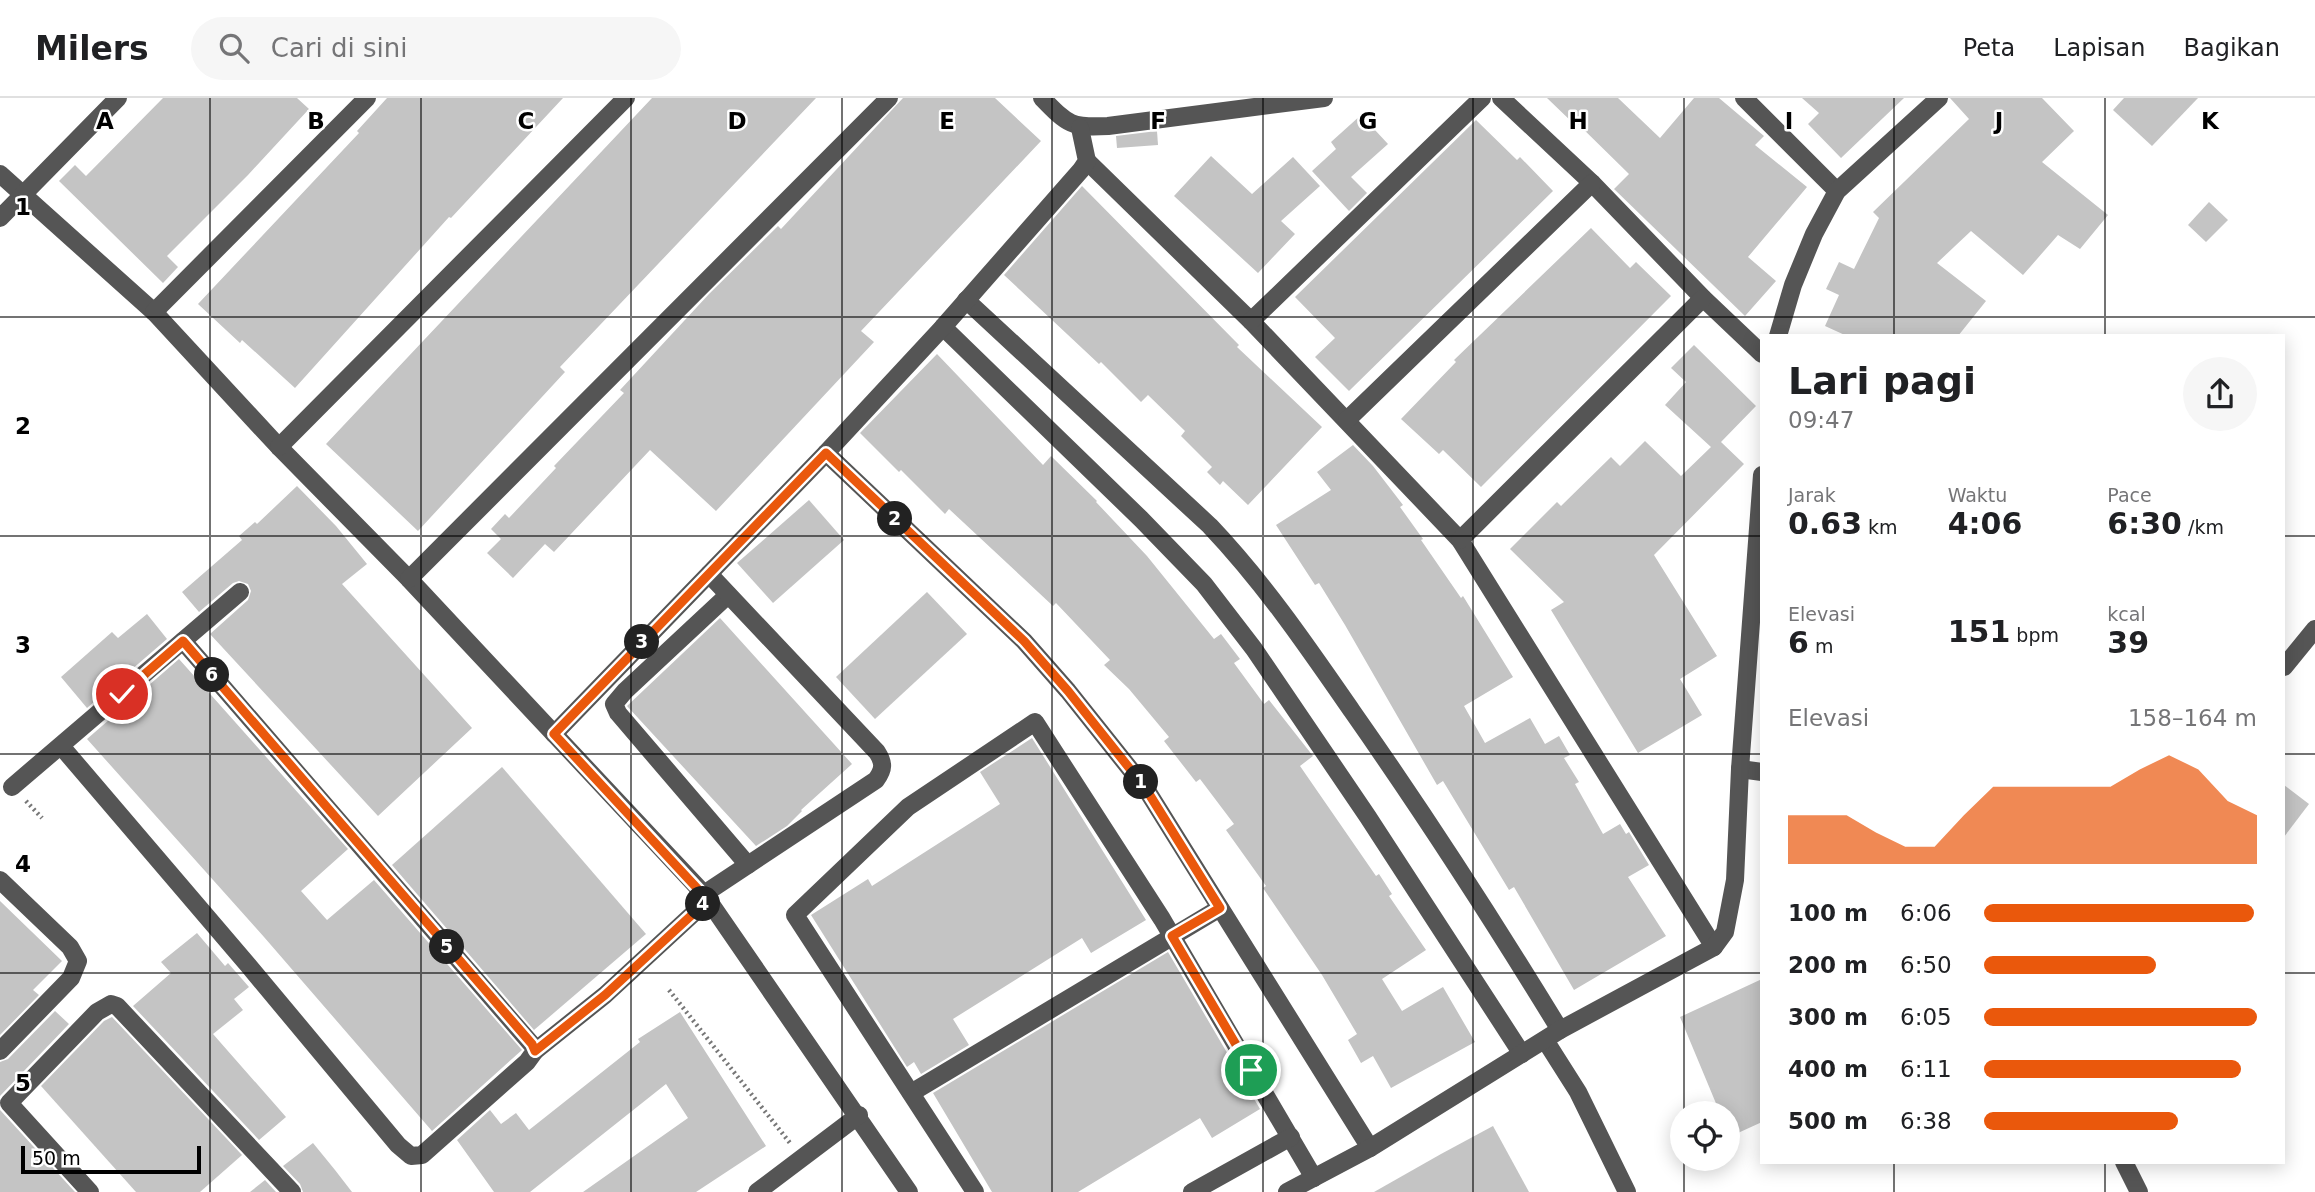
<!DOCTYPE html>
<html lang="id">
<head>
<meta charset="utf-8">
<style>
	:root { --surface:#fff; --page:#f6f6f6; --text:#202124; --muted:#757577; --line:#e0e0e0; --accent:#ea580c }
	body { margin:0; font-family:"DejaVu Sans",sans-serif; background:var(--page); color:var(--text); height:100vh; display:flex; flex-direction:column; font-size:26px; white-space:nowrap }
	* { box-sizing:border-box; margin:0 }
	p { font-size:23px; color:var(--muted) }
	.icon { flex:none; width:38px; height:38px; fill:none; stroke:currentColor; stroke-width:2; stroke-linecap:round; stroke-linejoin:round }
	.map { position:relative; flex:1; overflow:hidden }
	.sheet { position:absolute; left:1760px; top:236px; width:525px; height:830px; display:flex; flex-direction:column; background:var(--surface); border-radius:0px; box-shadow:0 4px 18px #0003 }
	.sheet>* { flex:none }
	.buttons { position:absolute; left:1670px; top:1003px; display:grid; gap:14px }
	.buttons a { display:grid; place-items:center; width:70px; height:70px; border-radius:50%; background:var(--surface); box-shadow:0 4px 18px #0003; font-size:35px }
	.scale { position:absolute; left:21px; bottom:18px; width:180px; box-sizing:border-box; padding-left:7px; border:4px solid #000; border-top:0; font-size:19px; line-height:24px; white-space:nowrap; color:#000; -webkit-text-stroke:5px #fff; paint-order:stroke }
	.pin { position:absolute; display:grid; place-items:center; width:60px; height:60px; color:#fff; margin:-30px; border:4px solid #fff; border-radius:50%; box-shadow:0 2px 7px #0007 }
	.km { position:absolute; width:35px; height:35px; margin:-18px; border-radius:50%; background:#222; color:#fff; font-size:19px; line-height:35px; text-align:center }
	.round { display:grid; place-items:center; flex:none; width:74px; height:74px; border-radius:37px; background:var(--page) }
	.headline { display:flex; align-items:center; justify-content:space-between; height:119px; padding:0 28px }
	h1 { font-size:38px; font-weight:600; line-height:52px }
	.metrics { display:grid; grid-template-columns:repeat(3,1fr); gap:10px; height:119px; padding:7px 28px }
	.metrics div { display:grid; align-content:center }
	.metrics b { font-size:30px; font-weight:600 }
	.metrics small { font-size:19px; font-weight:400 }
	.metrics p { font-size:19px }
	.chart { height:196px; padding:14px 28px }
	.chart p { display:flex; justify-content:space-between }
	.chart svg { width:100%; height:126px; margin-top:7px; fill:var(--accent); opacity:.7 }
	ul { padding:0 28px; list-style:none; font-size:23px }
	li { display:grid; grid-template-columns:112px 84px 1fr; align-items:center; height:52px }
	li i { height:18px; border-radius:9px; background:var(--accent) }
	header { display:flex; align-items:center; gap:42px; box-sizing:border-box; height:98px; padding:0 35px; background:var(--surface); border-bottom:2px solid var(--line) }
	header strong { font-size:33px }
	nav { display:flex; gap:38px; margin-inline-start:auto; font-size:24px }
	.search { width:490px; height:63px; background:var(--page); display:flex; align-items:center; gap:18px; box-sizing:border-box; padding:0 24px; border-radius:38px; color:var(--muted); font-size:26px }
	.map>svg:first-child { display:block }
	.building { fill:#c4c4c4 }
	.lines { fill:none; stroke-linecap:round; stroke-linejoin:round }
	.path { stroke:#777; stroke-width:4.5; stroke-dasharray:2 3.5; stroke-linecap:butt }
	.minor { stroke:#555; stroke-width:18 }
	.route-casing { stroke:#fff; stroke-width:14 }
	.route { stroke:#ea580c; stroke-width:9 }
	.grid { fill:none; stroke:#000; stroke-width:2; stroke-opacity:0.55 }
	.grid-label { font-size:23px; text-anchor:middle; font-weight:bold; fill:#000; stroke:#fff; stroke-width:5; stroke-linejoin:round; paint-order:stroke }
</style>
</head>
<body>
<header>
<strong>Milers</strong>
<div class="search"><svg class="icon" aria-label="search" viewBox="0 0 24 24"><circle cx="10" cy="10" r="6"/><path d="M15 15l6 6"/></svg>Cari di sini</div>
<nav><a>Peta</a><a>Lapisan</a><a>Bagikan</a></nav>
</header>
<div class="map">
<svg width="2315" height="1094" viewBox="0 0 2315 1094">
	<rect width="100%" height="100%" fill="#fff"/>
	<g class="building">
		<polygon points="163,0 297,0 309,11 248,77 167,158 178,169 163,185 59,83 75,67 86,78"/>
		<polygon points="387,0 563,0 451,120 449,119 295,290 242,242 240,245 198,206 359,35 357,33"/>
		<polygon points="652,0 816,0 560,269 565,274 418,433 326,346"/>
		<polygon points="903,0 995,0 1041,43 861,233 874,244 716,413 650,352 554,454 545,446 513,480 487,455 501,441 491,431 505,416 509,420 556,370 554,368 624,295 620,292 709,196 778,128 781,131"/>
		<polygon points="1547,0 1618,0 1660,40 1694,0 1719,0 1764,38 1755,47 1807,89 1748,159 1776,183 1745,218 1614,91 1629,76 1576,24 1574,26"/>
		<polygon points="1802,0 1904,0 1841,60 1808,26 1819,15"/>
		<polygon points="1950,0 2042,0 2074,33 2042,64 2108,117 2080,151 2058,137 2023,177 1971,133 1937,165 1986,203 1958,238 1847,238 1825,228 1839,197 1826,191 1839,164 1854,171 1879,120 1873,114 1969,21"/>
		<polygon points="2124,0 2198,0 2152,48 2113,12"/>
		<polygon points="1361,17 1388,46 1351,79 1367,95 1349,113 1312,73 1336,51 1331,44"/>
		<polygon points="1476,22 1517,62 1520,59 1553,93 1349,293 1315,259 1335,240 1295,199"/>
		<polygon points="1157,33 1158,47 1117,50 1116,38"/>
		<polygon points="1211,58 1252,96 1293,59 1320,88 1281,123 1295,136 1258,175 1174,98"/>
		<polygon points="1082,88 1239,247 1237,249 1322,329 1248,407 1223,383 1220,387 1207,374 1212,369 1181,338 1185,333 1148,297 1141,304 1101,264 1099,266 1004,177"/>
		<polygon points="2209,104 2228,122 2206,144 2188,127"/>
		<polygon points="1591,130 1630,170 1636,164 1671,198 1481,389 1443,352 1439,356 1401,321 1456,264 1454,262"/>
		<polygon points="1694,247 1756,308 1721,344 1744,366 1654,457 1717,558 1680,581 1702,617 1638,655 1551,512 1564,504 1510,451 1557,404 1561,408 1611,359 1620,368 1645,343 1681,378 1711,349 1665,307 1686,284 1671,270"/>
		<polygon points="937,256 1043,367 1051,358 1097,403 1096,404 1147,458 1214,541 1221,536 1240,561 1234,565 1264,606 1269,602 1313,658 1300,668 1376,778 1379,776 1392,796 1389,798 1426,852 1382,881 1402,913 1443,889 1475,944 1391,990 1373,958 1361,965 1348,942 1357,936 1322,877 1263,790 1266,788 1226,732 1234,726 1200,681 1196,684 1164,643 1169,639 1129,591 1104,567 1110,562 1056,505 1053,508 949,411 945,416 901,372 899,374 860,335"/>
		<polygon points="1353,347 1373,368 1403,407 1400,409 1423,441 1421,442 1461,500 1463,498 1513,579 1464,608 1485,645 1530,620 1545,646 1559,638 1570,657 1564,660 1579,684 1575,686 1603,736 1620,726 1626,736 1629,734 1649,767 1628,779 1666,838 1574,892 1514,789 1509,792 1443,683 1437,687 1345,527 1319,485 1315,487 1276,427 1331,392 1317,374"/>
		<polygon points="297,388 336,428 367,466 342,486 472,630 378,718 210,536 248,502 251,493 248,486 239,483 233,485 199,514 182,494 242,442 239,438 255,424 257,426"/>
		<polygon points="809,402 844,442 773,505 737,465"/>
		<polygon points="927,494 967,536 875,621 836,579"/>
		<polygon points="147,516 167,541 87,610 61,579 112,534 118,540"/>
		<polygon points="720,520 852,666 801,712 802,713 787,728 756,748 627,608"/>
		<polygon points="179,561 348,751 301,793 327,822 374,782 522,952 432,1033 264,839 87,641"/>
		<polygon points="1032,640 1146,822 1091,855 1082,840 953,921 969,947 921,976 914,964 907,969 811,817 868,781 872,788 1000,706 980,674"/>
		<polygon points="502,669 646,836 534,932 392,767"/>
		<polygon points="2284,687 2309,706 2284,739"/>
		<polygon points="0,803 62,863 33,892 39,897 0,937"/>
		<polygon points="197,835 225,868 228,865 249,889 234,901 243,912 213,936 286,1019 259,1042 133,908 171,875 161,864"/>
		<polygon points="1168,854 1260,1011 1212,1040 1200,1020 1078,1094 992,1094 933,995"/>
		<polygon points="1762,881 1762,1024 1727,1040 1727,1015 1720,1015 1680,919"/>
		<polygon points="55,913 69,926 0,998 0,964 8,961"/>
		<polygon points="680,914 766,1048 696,1094 583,1094 688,1020 666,986 530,1094 494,1094 457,1042 490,1012 501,1026 516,1015 529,1032 640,944 638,941"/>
		<polygon points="112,919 242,1057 200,1094 136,1094 41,988 104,923"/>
		<polygon points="0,1012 1,1013 75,1094 0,1094"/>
		<polygon points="1493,1028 1529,1094 1374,1094 1441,1056"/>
		<polygon points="313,1045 335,1072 352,1094 303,1094 300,1086 283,1068"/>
		<polygon points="265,1082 276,1094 250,1094"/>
	</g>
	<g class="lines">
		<g class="path">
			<polyline points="26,703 42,720"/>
			<polyline points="669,892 790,1045"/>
		</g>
		<g class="minor">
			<path d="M 1042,0 C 1068,27 1072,30 1108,28 L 1324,0"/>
			<polyline points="1501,0 1592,85 1703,200 1762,256"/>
			<polyline points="1744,0 1837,93"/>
			<polyline points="1087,63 1251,223 1460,442 1714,849"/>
			<polyline points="0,76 154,214 279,349 409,481 704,796 909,1094"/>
			<polyline points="0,120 118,0"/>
			<path d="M 966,202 L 1210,428 C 1264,485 1307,548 1352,613 C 1425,717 1494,824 1560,932"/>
			<polyline points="154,214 367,0"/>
			<polyline points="1251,223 1482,0"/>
			<polyline points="943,229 1141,421 1204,486 1254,551 1368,719 1522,956"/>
			<polyline points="1778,238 1793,187 1814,136 1837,93 1939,0"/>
			<polyline points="1347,322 1592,85"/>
			<polyline points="279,349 626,0"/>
			<polyline points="826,355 1024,543 1068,593 1146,691 1370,1050"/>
			<polyline points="1460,442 1703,200"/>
			<polyline points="409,481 889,0"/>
			<polyline points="728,497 625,593 614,606 618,615 748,767"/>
			<polyline points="2284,569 2315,531"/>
			<polyline points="554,636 826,355 943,229 1081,72 1087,63 1080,30"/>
			<polyline points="61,648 248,867 398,1047 411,1058 422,1057 527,964 535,953 534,949 183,543"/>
			<polyline points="1740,671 1762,674"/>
			<polyline points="12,689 240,494"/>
			<polyline points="0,782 70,849 78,863 71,880 0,953"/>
			<path d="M 704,796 L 876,682 C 884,671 884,665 877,654 L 709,476"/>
			<polyline points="1545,942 1578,994 1627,1094"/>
			<polyline points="535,953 605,897 708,802"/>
			<polyline points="911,995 1220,810"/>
			<polyline points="2124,1064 2139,1094"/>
			<polyline points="90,1094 9,1005 97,914 111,906 117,908 292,1094"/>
			<polyline points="757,1094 859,1017"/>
			<polyline points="975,1094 795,817 908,709 1035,624 1162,821 1314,1080"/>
			<polyline points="1192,1094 1291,1039"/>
			<polyline points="1287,1094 1370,1050 1560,932 1714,849 1725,834 1735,782 1740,671 1762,377"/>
		</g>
	</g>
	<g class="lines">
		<g class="route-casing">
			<polyline id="route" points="122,596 183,543 532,946 535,953 605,897 708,802 554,636 826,355 1024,543 1068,593 1146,691 1220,810 1172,838 1251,972"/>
		</g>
		<use href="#route" class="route"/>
	</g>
	<path class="grid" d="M 210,0 L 210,1094M 421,0 L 421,1094M 631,0 L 631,1094M 842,0 L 842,1094M 1052,0 L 1052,1094M 1263,0 L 1263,1094M 1473,0 L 1473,1094M 1684,0 L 1684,1015M 1894,0 L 1894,238M 2105,0 L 2105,238M 0,219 L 2315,219M 0,438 L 1762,438M 2284,438 L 2315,438M 0,656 L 1762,656M 2284,656 L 2315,656M 0,875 L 1762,875M 2284,875 L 2315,875M 1684,1060 L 1684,1094M 1894,1064 L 1894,1094M 2105,1064 L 2105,1094"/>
	<g class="grid-label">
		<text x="105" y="31">A</text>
		<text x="316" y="31">B</text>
		<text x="526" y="31">C</text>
		<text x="737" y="31">D</text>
		<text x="947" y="31">E</text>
		<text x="1158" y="31">F</text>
		<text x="1368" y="31">G</text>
		<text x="1578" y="31">H</text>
		<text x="1789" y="31">I</text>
		<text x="1999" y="31">J</text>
		<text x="2210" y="31">K</text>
		<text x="23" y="117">1</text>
		<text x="23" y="336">2</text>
		<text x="23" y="555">3</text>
		<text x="23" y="774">4</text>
		<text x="23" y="993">5</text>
	</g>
</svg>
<div class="buttons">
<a><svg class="icon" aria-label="locate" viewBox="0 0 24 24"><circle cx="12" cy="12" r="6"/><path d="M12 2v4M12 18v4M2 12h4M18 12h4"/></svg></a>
</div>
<div class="scale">50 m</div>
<div class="pin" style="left:1251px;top:972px;background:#1e9e55"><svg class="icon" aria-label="arrive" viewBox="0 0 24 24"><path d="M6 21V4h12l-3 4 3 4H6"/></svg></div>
<div class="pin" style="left:122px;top:596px;background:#d93025"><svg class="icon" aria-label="check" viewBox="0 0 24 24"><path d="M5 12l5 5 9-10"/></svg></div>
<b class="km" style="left:1141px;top:684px">1</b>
<b class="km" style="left:895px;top:421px">2</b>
<b class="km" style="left:642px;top:544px">3</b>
<b class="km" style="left:703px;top:806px">4</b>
<b class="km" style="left:447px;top:849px">5</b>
<b class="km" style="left:212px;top:577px">6</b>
<section class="sheet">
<div class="headline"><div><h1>Lari pagi</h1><p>09:47</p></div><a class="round"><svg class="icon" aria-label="share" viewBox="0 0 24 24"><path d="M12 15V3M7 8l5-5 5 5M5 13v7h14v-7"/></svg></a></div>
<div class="metrics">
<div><p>Jarak</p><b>0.63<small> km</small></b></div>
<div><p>Waktu</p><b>4:06</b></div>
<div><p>Pace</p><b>6:30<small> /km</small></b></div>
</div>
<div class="metrics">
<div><p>Elevasi</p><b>6<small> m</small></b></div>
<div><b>151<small> bpm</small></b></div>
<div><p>kcal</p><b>39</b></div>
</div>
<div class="chart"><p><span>Elevasi</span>158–164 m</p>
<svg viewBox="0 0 160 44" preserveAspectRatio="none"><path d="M0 44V27L10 27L20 27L30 33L40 38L50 38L60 27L70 17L80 17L90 17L100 17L110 17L120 11L130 6L140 11L150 22L160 27V44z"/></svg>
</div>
<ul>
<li><b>100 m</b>6:06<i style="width:99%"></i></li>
<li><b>200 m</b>6:50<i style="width:63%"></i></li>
<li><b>300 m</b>6:05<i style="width:100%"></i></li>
<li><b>400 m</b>6:11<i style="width:94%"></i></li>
<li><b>500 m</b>6:38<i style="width:71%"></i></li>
</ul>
</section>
</div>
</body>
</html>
